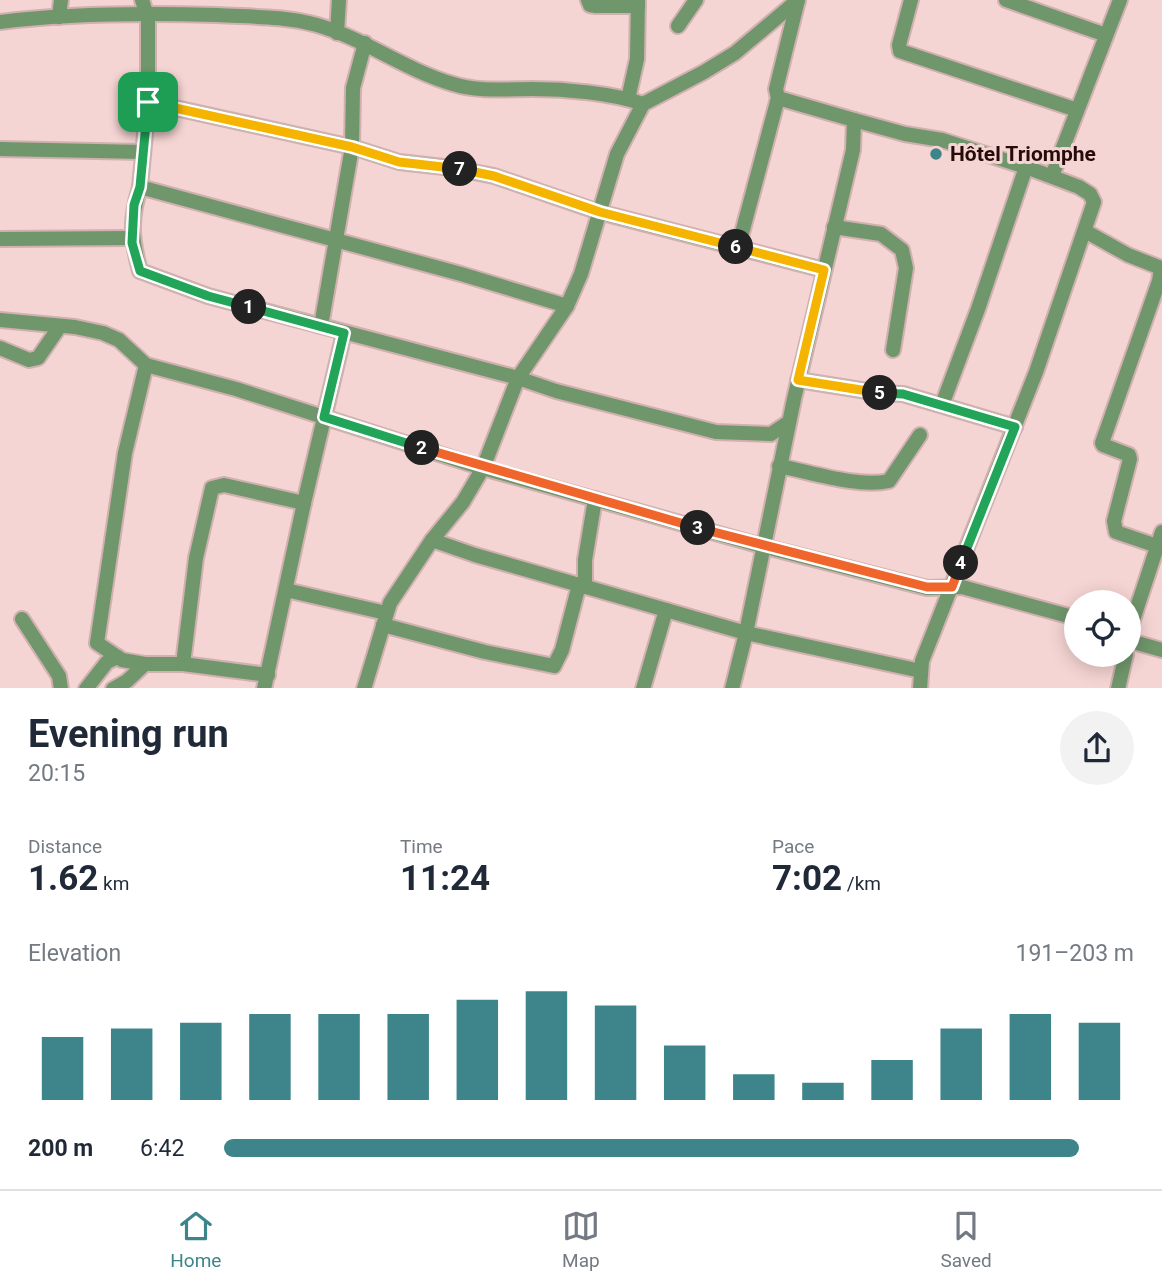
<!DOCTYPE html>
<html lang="en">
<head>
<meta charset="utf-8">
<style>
	:root { --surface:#fff; --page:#f2f2f3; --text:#1f2937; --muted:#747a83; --line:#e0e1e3; --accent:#3d858a }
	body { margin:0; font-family:Roboto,sans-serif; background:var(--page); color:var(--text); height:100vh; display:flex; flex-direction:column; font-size:26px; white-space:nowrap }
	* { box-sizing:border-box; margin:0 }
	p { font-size:23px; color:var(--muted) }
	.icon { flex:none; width:38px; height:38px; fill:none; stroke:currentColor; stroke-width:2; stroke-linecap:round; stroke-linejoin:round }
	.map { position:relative; height:688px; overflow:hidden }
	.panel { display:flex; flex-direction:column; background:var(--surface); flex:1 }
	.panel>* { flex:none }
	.buttons { position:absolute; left:1064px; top:590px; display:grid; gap:14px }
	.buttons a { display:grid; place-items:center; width:77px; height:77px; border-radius:50%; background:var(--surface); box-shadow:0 4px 18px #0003; font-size:35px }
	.pin { position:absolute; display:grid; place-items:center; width:60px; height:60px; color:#fff; margin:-30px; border-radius:14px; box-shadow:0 4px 10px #0006 }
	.km { position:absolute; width:35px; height:35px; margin:-18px; border-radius:50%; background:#222; color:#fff; font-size:19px; line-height:35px; text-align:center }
	.round { display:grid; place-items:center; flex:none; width:74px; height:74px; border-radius:37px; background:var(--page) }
	.head { display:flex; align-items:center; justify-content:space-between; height:119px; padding:0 28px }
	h1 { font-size:38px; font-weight:700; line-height:52px }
	.stats { display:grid; grid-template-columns:repeat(3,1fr); gap:10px; height:119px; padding:7px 28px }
	.stats div { display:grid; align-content:center }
	.stats b { font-size:35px; font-weight:700 }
	.stats small { font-size:19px; font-weight:400 }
	.stats p { font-size:19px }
	.chart { height:196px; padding:14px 28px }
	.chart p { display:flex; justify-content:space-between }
	.chart svg { width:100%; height:126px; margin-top:7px; stroke:var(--accent); stroke-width:6 }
	ul { padding:0 28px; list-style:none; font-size:23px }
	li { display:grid; grid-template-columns:112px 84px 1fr; align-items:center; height:52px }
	li i { height:18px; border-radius:9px; background:var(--accent) }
	.dock { display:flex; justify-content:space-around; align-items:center; height:98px; border-top:2px solid var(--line); background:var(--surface); font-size:19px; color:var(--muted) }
	.dock a { display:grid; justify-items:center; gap:4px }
	.dock .active { color:var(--accent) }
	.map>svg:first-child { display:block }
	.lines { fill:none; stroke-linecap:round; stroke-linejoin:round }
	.minor-casing { stroke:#d0b1af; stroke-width:18 }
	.minor { stroke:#70966c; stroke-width:14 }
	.split-1-casing { stroke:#fff; stroke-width:14 }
	.split-2-casing { stroke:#fff; stroke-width:14 }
	.split-3-casing { stroke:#fff; stroke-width:14 }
	.split-4-casing { stroke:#fff; stroke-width:14 }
	.split-5-casing { stroke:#fff; stroke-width:14 }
	.split-6-casing { stroke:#fff; stroke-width:14 }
	.split-7-casing { stroke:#fff; stroke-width:14 }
	.split-8-casing { stroke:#fff; stroke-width:14 }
	.split-1 { stroke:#22a559; stroke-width:9 }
	.split-2 { stroke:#22a559; stroke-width:9 }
	.split-3 { stroke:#f0652b; stroke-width:9 }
	.split-4 { stroke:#f0652b; stroke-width:9 }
	.split-5 { stroke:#22a559; stroke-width:9 }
	.split-6 { stroke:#f5b400; stroke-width:9 }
	.split-7 { stroke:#f5b400; stroke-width:9 }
	.split-8 { stroke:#f5b400; stroke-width:9 }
	.poi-dot { fill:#3d858a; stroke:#f5d5d3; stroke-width:2.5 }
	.labels { text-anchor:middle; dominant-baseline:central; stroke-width:6; stroke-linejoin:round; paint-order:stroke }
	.poi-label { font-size:21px; font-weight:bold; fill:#260b0b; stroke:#f5d5d3; text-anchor:start }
</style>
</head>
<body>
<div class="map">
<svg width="1162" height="689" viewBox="0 0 1162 689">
	<rect width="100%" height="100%" fill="#f5d5d3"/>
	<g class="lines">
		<g class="minor-casing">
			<g id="minor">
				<polyline points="588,0 590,5 596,6 638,6"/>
				<polyline points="911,0 899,45 900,51 1077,110"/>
				<polyline points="1006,0 1106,35"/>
				<polyline points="59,17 61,0"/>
				<path d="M 0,22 C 72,13 145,13 217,15 C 251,17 284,16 317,25 C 365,39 405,70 453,84 C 478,92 507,89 532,89 C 564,89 613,93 643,104"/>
				<polyline points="678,26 696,0"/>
				<polyline points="337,33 339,0"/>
				<polyline points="628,99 637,59 638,0"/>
				<polyline points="148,102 352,147 399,162 453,168 494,176 599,212 824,270"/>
				<polyline points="854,120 905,134 942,140 1026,167 1079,187 1090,194 1094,202 1036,372 922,661 920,689"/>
				<polyline points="0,149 143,152"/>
				<polyline points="1052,176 1120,0"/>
				<polyline points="140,187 148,102 148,19 142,0"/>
				<polyline points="834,227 881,234 902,250 906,268 893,350"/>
				<polyline points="1085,231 1128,255 1161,268 1159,281 1102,443 1103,445 1129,455 1130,459 1114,521 1116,532 1157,546"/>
				<polyline points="0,239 132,238"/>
				<polyline points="738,248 778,98"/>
				<path d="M 567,306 L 461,274 L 140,187 C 130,220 131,237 140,271 L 208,296 L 518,378 L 556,391 L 716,432 L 771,434 L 789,422"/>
				<polyline points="0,320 75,327 103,333 119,340 146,365 236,389 483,468 762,546 927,588 962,587 1076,618"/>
				<polyline points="321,326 352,147 353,88 365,43"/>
				<polyline points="0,348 29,360 38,358 60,326"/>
				<polyline points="146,365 125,453 97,643 122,660 145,664 183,664 268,675"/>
				<polyline points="798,380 880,393 903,394 1015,427"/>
				<polyline points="942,405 978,309 1026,167"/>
				<path d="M 779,466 C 811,472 857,488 889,481 L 920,435"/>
				<polyline points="432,540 475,555 746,633 921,671"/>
				<polyline points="585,587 585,560 595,499"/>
				<polyline points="286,590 386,613"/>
				<polyline points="22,619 59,676 61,689"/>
				<polyline points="383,625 485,652 554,666 562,650 579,585"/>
				<polyline points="1129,632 1162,532"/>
				<polyline points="1129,645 1130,641 1162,650"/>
				<polyline points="183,664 196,558 212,488 224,485 304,503"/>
				<polyline points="86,689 107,662 118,657"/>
				<polyline points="113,689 127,681 145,664"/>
				<polyline points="264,689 304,503 344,333"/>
				<polyline points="364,689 390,603 432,540 463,502 483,468 518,378 567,306 581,274 617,154 643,104 704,72 735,53 798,0"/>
				<polyline points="643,689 666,610"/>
				<polyline points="732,689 746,633 794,399 853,150 854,120 778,98 776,89 798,0"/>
				<polyline points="1118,689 1126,654"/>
			</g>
		</g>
		<use href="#minor" class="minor"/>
	</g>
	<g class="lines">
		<g class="split-1-casing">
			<polyline id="split-1" points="148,102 140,187 134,205 132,243 140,271 208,296 249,307"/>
		</g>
		<g class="split-2-casing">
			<polyline id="split-2" points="249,307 344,333 324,417 422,448"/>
		</g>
		<g class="split-3-casing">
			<polyline id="split-3" points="422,448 698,528"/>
		</g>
		<g class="split-4-casing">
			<polyline id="split-4" points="698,528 927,587 952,587 961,563"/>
		</g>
		<g class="split-5-casing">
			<polyline id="split-5" points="880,393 903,394 1015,427 961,563"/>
		</g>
		<g class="split-6-casing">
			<polyline id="split-6" points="736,247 824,270 798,380 880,393"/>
		</g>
		<g class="split-7-casing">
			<polyline id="split-7" points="460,169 494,176 600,212 736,247"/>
		</g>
		<g class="split-8-casing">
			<polyline id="split-8" points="148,102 352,147 399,162 460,169"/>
		</g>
		<use href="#split-1" class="split-1"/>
		<use href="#split-2" class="split-2"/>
		<use href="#split-3" class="split-3"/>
		<use href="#split-4" class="split-4"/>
		<use href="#split-5" class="split-5"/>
		<use href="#split-6" class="split-6"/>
		<use href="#split-7" class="split-7"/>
		<use href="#split-8" class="split-8"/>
	</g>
	<circle class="poi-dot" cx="936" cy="154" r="7"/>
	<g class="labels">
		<g class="poi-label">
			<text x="950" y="154">Hôtel Triomphe</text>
		</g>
	</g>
</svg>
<div class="buttons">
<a><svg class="icon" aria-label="locate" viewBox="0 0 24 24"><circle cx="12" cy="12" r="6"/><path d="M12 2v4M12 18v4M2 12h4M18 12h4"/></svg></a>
</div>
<div class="pin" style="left:148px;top:102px;background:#1e9e55"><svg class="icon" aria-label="arrive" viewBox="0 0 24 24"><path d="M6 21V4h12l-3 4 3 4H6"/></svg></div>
<b class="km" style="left:249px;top:307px">1</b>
<b class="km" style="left:422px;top:448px">2</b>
<b class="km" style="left:698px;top:528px">3</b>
<b class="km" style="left:961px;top:563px">4</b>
<b class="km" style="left:880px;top:393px">5</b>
<b class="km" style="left:736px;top:247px">6</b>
<b class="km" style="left:460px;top:169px">7</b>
</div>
<section class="panel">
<div class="head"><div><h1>Evening run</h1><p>20:15</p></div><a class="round"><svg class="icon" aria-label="share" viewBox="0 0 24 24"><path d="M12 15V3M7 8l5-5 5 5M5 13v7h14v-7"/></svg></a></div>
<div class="stats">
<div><p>Distance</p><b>1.62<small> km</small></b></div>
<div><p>Time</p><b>11:24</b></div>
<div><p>Pace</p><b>7:02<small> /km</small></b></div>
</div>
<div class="chart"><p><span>Elevation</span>191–203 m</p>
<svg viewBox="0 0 160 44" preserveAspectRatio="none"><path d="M5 44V22M15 44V19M25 44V17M35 44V14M45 44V14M55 44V14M65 44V9M75 44V6M85 44V11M95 44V25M105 44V35M115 44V38M125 44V30M135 44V19M145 44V14M155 44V17"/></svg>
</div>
<ul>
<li><b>200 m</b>6:42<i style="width:94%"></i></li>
</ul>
</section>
<nav class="dock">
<a class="active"><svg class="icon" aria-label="home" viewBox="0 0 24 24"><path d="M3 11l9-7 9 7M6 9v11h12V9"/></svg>Home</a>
<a><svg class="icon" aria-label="map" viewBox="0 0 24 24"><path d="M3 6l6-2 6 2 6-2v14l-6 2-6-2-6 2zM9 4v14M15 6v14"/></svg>Map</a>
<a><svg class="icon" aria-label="saved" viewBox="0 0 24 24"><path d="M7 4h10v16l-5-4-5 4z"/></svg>Saved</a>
</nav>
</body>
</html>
